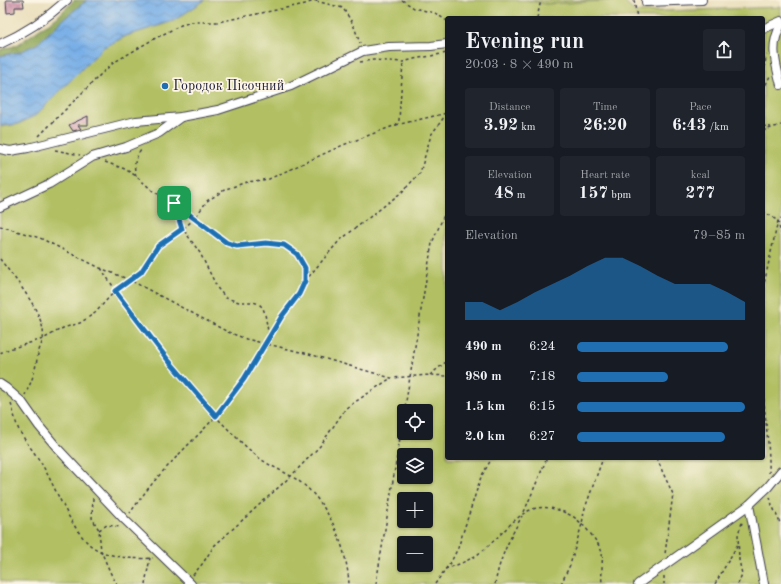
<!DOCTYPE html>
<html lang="en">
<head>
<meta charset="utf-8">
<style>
	:root { --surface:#171b24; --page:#20242c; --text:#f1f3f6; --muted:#9ea1a6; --accent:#1f6fb2 }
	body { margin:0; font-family:"Old Standard TT",serif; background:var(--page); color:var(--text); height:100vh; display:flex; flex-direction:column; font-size:15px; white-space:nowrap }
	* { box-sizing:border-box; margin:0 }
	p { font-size:13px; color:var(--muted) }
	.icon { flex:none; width:22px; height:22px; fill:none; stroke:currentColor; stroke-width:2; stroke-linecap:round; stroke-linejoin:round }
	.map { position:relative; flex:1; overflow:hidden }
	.details { position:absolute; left:445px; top:16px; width:320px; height:444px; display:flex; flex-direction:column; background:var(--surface); border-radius:4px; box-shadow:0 1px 3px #0004 }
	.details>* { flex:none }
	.tools { position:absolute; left:397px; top:404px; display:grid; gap:8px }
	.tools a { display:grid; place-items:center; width:36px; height:36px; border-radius:4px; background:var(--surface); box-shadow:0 1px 3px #0004; font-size:20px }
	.pin { position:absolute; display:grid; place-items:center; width:34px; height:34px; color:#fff; margin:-17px; border-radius:8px; box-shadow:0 2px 6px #0006 }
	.round { display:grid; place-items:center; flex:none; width:42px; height:42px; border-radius:4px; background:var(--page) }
	.headline { display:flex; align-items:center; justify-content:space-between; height:68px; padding:0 20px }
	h1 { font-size:22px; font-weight:700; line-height:30px }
	.metrics { display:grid; grid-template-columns:repeat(3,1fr); gap:6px; height:68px; padding:4px 20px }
	.metrics div { display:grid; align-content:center; border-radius:4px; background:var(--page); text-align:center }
	.metrics b { font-size:17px; font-weight:700 }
	.metrics small { font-size:11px; font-weight:400 }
	.metrics p { font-size:11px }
	.chart { height:112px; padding:8px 20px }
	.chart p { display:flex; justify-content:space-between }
	.chart svg { width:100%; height:72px; margin-top:4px; fill:var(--accent); opacity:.7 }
	ul { padding:0 20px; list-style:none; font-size:13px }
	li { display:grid; grid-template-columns:64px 48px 1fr; align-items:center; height:30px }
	li i { height:10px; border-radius:5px; background:var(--accent) }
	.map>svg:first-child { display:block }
	.forest { fill:url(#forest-crowns); stroke:#58644a }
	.wetland { fill:url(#wetland-marsh); stroke:#6a714f }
	.park { fill:#b2c063; stroke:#6a714f; fill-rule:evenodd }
	.water { fill:url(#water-waves); stroke:#4d6891 }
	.building { fill:url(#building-cross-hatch) }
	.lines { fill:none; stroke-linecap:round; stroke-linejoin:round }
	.minor-casing { stroke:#403e4e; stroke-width:10 }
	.path { stroke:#403e4e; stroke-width:1.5; stroke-dasharray:3 3; stroke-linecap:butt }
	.minor { stroke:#fff; stroke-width:8 }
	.route-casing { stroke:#fff; stroke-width:8 }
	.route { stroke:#1f6fb2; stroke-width:5 }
	.poi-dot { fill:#1f6fb2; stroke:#fcf5e5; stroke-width:1.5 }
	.labels { text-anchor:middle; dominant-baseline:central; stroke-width:3.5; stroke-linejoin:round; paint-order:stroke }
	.poi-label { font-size:14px; fill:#22223b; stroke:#fcf5e5; text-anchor:start }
</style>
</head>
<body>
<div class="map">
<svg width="781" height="584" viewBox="0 0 781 584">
	<defs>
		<pattern id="forest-crowns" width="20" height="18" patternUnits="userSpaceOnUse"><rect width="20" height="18" fill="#8da659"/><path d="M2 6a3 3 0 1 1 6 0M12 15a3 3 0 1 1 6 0" fill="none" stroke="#73874b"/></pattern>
		<pattern id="wetland-marsh" width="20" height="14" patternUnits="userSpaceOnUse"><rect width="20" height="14" fill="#b2c063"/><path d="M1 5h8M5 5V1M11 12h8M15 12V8" fill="none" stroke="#909c53"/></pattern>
		<pattern id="water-waves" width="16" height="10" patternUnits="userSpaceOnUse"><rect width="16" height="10" fill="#78afe7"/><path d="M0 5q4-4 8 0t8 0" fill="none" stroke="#628ebc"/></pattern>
		<pattern id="building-cross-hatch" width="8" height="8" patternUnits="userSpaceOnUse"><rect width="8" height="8" fill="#d092ab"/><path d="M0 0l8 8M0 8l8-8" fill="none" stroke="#a8778c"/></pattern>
	</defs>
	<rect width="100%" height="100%" fill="#fcf5e5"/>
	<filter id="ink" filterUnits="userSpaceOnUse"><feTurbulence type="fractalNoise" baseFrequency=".025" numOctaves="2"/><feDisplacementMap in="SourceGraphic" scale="8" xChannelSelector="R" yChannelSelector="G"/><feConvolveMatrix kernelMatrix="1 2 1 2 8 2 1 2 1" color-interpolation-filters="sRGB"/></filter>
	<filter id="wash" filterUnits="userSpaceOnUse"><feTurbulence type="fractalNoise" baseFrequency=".012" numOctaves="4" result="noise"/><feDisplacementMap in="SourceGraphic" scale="16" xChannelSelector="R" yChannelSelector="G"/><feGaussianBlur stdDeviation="0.9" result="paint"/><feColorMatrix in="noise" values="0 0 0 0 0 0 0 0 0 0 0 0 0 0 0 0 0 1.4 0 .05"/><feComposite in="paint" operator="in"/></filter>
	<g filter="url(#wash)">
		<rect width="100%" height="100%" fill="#eadfbc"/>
		<polygon class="forest" points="74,0 87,0 64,19 37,44 20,52 0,56 0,50 17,45 56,18"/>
		<polygon class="wetland" points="526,0 603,0 600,1 545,4"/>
		<path class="park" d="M 205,0 L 526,0 L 545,4 L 622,0 L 635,12 L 781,7 L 781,584 L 10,584 L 0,580 L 0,127 L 18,124 L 36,115 L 104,47 L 126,36 L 173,21 ZM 447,18 L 763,18 L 763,458 L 447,458 ZM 404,411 L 426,411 L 426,433 L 404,433 ZM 404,455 L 426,455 L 426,477 L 404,477 ZM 404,499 L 426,499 L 426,521 L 404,521 ZM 404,543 L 426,543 L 426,565 L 404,565 Z"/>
		<polygon class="water" points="87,0 205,0 173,21 126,36 104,47 36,115 18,124 0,126 0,56 20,52 37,44 64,19"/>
		<g id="blocks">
			<g class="building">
				<polygon points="6,0 23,0 24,7 15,7 15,12 7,13"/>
				<polygon points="88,116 88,125 78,125 81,129 73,131 69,125"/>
			</g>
		</g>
	</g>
	<g filter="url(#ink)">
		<use href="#blocks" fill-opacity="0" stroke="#403e4e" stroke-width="1"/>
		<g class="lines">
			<g class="minor-casing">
				<g id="minor">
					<polyline points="646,2 702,0"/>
					<path d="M 781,25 C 769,46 776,64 781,85"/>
					<polyline points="763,29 781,21"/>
					<path d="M 0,44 C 25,33 47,18 67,0"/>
					<polyline points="0,149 10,151 28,148 136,121 181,117 218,110 291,86 363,51 389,47 431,46 447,44"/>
					<polyline points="0,207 49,184 92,157 126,147 159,133 181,117"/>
					<polyline points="0,384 6,388 22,402 39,426 59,450 125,520 191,584"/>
					<polyline points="749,505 764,584"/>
					<polyline points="638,584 749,505 768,487 781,471"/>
				</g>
			</g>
			<g class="path">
				<polyline points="402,0 414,8 435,13 447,21"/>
				<polyline points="634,0 637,18"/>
				<polyline points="316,1 343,8 353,24 360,43"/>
				<polyline points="537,18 541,0"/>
				<polyline points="763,60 767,55"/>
				<polyline points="360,62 373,60 403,62 414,59 447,53"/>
				<polyline points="763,74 766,58"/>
				<polyline points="763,90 770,76"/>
				<polyline points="396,125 447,113"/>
				<polyline points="763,126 771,127"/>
				<polyline points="763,131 765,130 781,125"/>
				<polyline points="39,136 100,75 113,63 152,40 181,25 192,22 218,22 305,4 317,0"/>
				<polyline points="55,150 80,155"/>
				<path d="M 105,162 L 125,169 L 136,176 L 153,191 L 174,203 L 227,243 C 250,250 277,235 297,254 C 303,260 307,273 305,282 C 301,295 289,306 281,317 C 260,351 242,385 216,416 C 202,432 185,447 170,464 C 155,479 142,496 130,513"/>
				<path d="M 136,176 C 133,165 135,159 141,150"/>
				<polyline points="174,203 183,229 200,253 218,289 226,298 239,302 253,302 259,304 263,308 265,314 269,337"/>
				<polyline points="763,211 778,221 781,234"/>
				<polyline points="0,226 40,238 100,268 130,280 228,332 246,339 309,354 391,378 430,375 447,376"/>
				<path d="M 0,259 C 14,278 47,315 43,339 C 42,344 39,349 38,354 C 35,371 33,379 25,395"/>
				<path d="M 101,268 C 125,306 154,342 183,377 C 194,391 205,406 218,419 C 232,433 246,448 262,460 C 275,469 291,474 304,485 C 331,508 347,549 349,584"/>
				<polyline points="305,281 339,241 402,192 420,173 431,135 447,113"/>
				<polyline points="763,288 778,221 781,218"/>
				<polyline points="0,353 9,349 43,339 63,328 80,323 95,313 115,291 141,272 158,246 183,229 194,219 207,201 226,189 247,182 269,179 343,145 396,125 399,120 403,62"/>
				<polyline points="430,375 447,361"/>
				<path d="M 763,387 C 764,416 770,444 769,473"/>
				<path d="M 11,404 C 14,412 15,422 19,430 C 26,443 37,455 44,468 C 57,491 70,526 89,544 C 103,557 134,560 153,558"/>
				<polyline points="657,458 663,473 673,494 665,554"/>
				<polyline points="770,497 772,505 781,525"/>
				<polyline points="93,498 92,518 99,530 101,551 111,574 117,584"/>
				<polyline points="524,512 547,458"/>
				<polyline points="99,530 107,525 120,527"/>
				<path d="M 445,569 C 461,564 475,558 487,547 C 517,521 528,493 572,516 C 581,521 600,543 602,553 C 603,563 601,574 602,584"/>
				<polyline points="193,575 203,563 214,546 291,476 320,446 346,408 391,378"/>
				<polyline points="664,576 664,584"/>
				<polyline points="145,584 150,558"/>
				<polyline points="376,584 432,243 447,208"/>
				<polyline points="435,584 452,560 458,548 481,477 492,458"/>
				<path d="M 495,584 C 500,557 509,540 522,516"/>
				<polyline points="561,584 570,565 582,524 584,511 603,458"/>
				<polyline points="715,584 738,544"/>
				<polyline points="738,584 742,574 739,560 738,534 743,520"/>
			</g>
			<use href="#minor" class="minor"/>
		</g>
	</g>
	<g class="lines" filter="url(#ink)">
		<g class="route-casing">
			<polygon id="route" points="174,203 227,243 237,246 266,243 284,245 297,254 305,268 305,281 299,294 282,316 244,379 216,416 168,360 115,291 141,272 158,246 182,229"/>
		</g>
		<use href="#route" class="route"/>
	</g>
	<circle class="poi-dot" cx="165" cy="86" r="4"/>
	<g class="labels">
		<g class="poi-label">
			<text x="173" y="86">Городок Пісочний</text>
		</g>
	</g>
</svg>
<div class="tools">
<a><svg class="icon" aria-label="locate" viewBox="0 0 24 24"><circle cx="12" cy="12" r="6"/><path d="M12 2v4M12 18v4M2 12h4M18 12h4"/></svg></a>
<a><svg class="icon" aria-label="layers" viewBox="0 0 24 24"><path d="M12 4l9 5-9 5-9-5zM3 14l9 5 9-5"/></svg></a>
<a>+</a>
<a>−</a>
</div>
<div class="pin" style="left:174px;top:203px;background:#1e9e55"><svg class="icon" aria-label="arrive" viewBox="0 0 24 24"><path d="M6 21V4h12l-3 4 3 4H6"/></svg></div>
<section class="details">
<div class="headline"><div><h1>Evening run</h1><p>20:03 · 8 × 490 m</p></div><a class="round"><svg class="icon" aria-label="share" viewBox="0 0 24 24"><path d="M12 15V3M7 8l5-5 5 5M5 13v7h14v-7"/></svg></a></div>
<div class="metrics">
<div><p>Distance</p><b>3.92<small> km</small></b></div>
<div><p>Time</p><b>26:20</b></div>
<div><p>Pace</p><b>6:43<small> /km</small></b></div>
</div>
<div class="metrics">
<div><p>Elevation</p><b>48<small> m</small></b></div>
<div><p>Heart rate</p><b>157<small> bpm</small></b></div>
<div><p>kcal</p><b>277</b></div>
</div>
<div class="chart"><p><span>Elevation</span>79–85 m</p>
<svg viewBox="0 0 160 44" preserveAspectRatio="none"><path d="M0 44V33L10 33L20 38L30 33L40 27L50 22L60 17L70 11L80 6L90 6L100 11L110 17L120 22L130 22L140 22L150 27L160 33V44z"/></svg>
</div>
<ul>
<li><b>490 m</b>6:24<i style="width:90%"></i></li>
<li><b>980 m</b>7:18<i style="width:54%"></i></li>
<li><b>1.5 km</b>6:15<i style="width:100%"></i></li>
<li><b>2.0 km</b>6:27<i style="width:88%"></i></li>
</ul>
</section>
</div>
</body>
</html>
